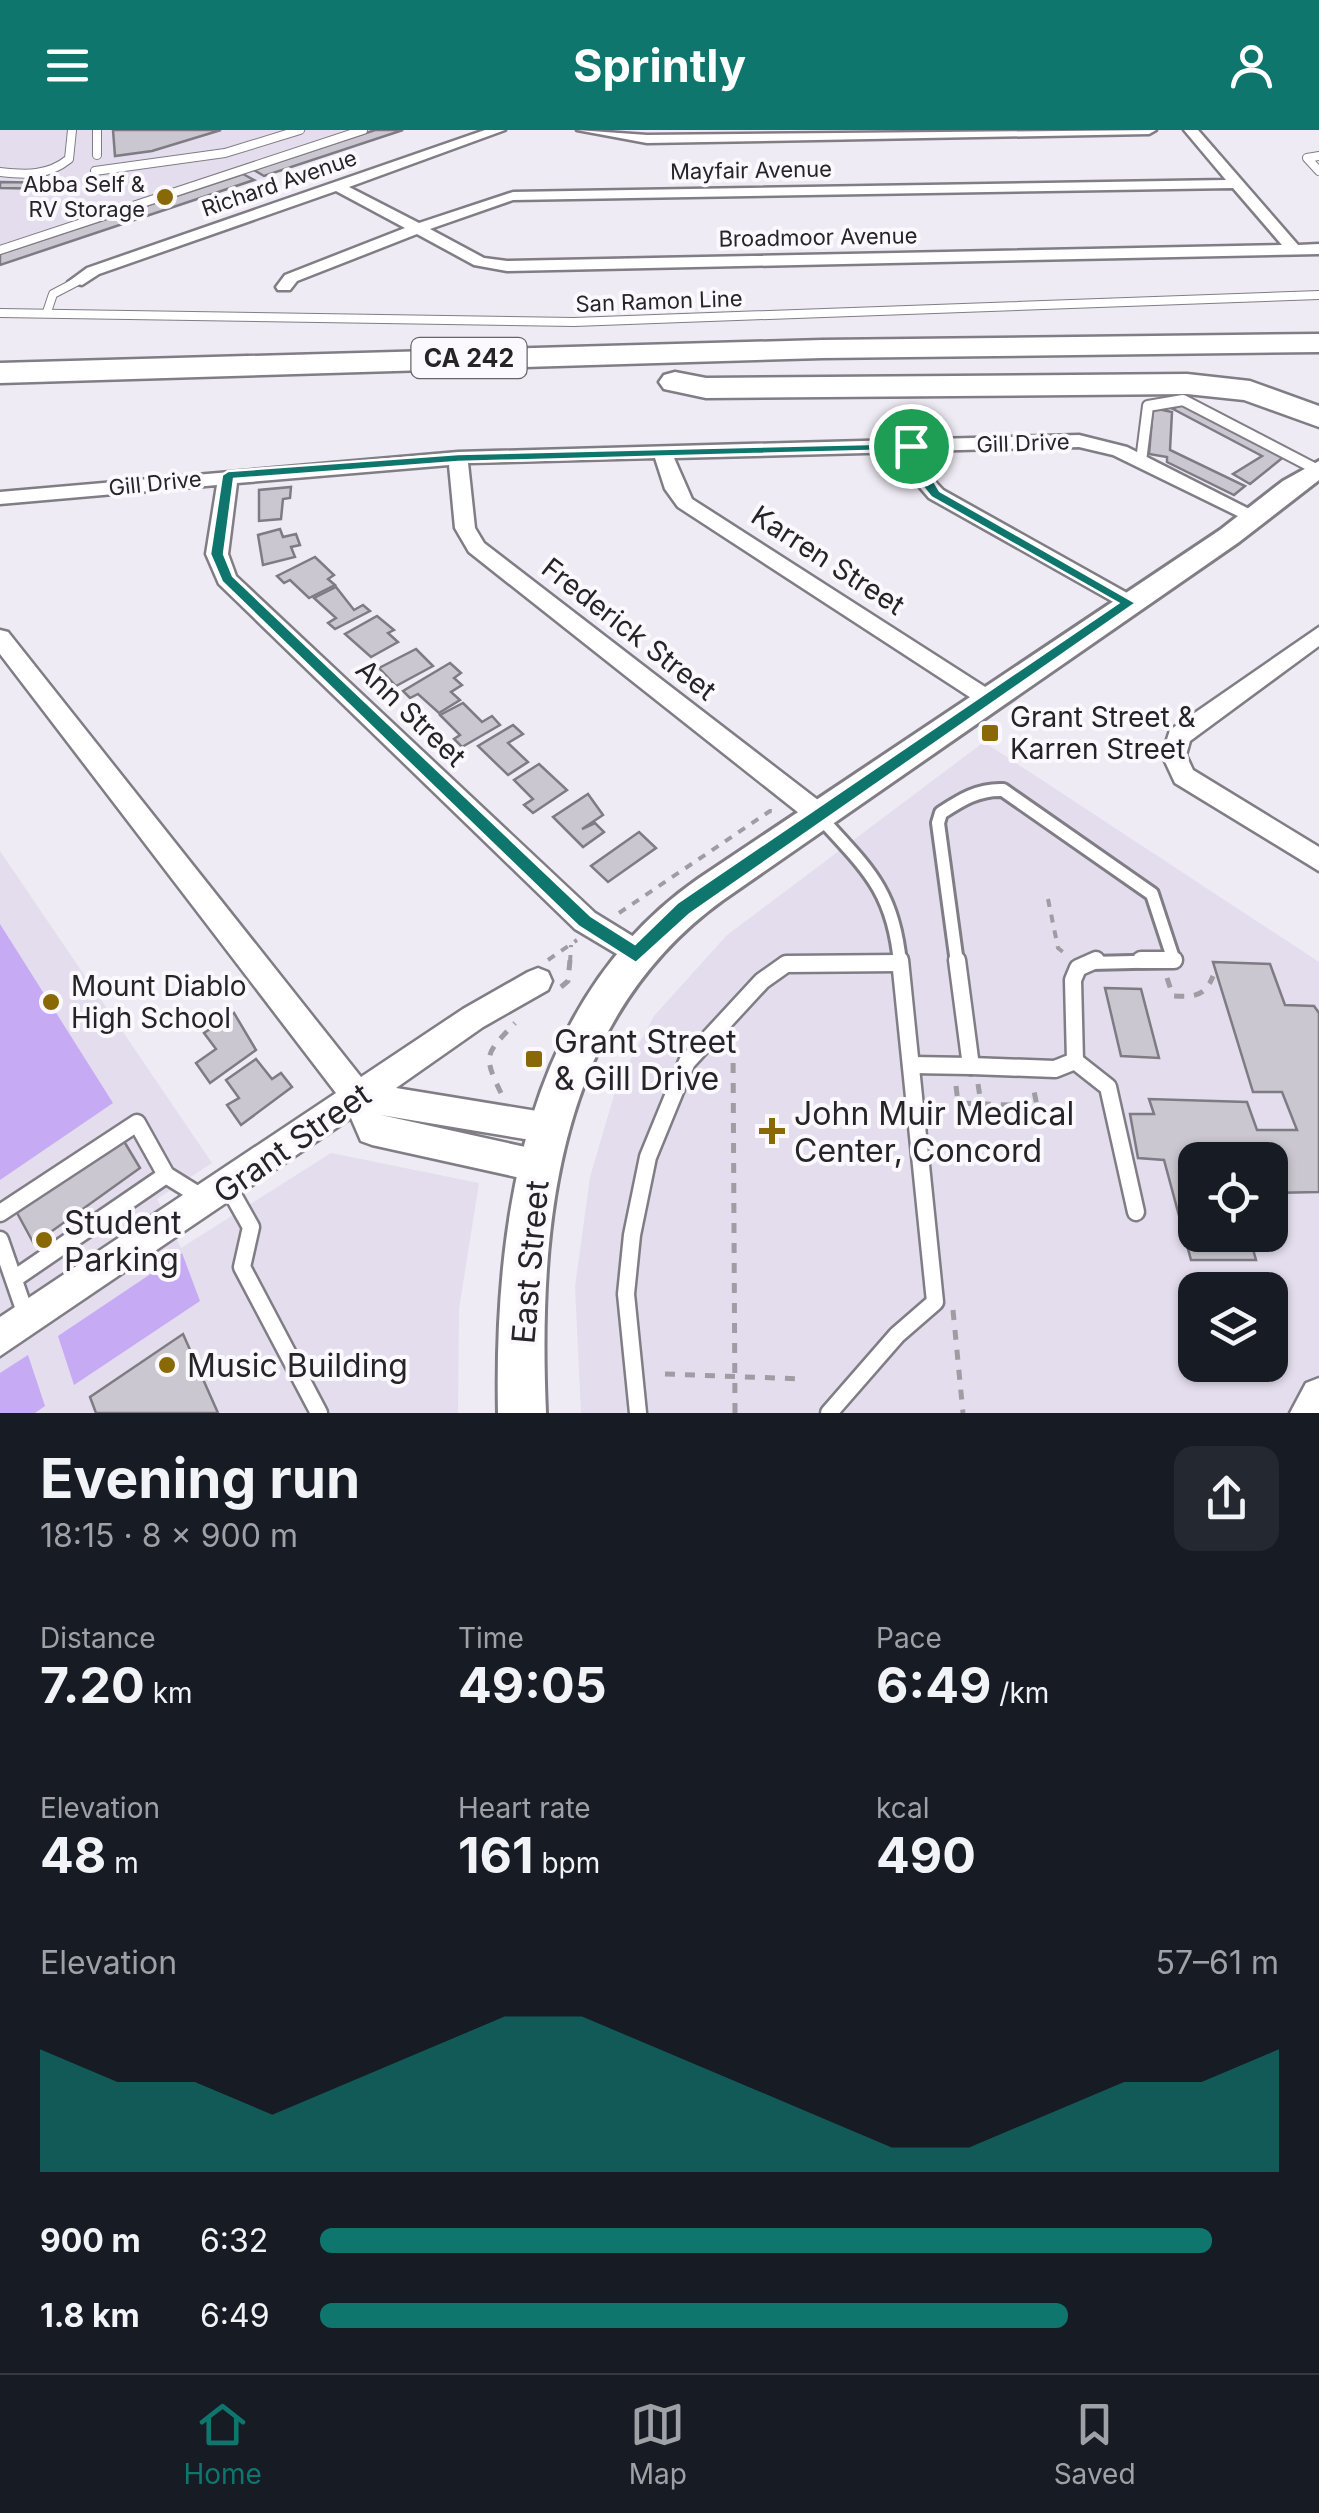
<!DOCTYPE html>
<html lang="en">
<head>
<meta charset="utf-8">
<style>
	:root { --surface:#171b24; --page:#242831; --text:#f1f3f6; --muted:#9ea1a6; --line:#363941; --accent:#0f766e }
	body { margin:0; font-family:Inter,sans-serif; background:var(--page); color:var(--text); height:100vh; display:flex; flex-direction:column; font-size:38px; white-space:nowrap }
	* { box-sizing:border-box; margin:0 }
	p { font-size:32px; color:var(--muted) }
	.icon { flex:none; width:55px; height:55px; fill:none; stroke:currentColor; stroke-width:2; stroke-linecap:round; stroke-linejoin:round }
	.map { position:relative; height:1283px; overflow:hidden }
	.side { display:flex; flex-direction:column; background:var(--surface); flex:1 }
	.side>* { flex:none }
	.fabs { position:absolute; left:1178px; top:1012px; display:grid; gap:20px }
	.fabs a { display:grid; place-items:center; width:110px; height:110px; border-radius:20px; background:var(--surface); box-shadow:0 2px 8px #0004; font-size:50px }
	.pin { position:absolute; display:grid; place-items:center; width:85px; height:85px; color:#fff; margin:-42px; border:5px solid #fff; border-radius:50%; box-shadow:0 2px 10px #0007 }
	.round { display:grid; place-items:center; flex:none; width:105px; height:105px; border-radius:20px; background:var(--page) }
	.overview { display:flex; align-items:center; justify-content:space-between; height:170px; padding:0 40px }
	h1 { font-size:55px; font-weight:700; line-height:75px }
	.metrics { display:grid; grid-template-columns:repeat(3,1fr); gap:15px; height:170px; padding:10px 40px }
	.metrics div { display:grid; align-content:center }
	.metrics b { font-size:50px; font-weight:700 }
	.metrics small { font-size:28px; font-weight:400 }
	.metrics p { font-size:28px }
	.chart { height:280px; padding:20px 40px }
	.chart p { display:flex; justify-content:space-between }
	.chart svg { width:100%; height:180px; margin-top:10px; fill:var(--accent); opacity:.7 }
	ul { padding:0 40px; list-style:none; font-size:32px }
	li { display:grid; grid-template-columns:160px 120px 1fr; align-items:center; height:75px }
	li i { height:25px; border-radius:12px; background:var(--accent) }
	header { display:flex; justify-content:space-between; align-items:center; height:130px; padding:0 40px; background:var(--accent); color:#fff; font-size:45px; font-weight:700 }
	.tabs { display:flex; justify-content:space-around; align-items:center; height:140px; border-top:2px solid var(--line); background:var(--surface); font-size:28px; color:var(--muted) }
	.tabs a { display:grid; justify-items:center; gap:5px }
	.tabs .current { color:var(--accent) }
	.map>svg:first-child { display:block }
	.built { fill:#e3dded; fill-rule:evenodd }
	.green { fill:#c7aaf4 }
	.building { fill:#cbc7d0; stroke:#7e7b83; stroke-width:2.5 }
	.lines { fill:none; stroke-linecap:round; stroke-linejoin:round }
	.service-far3-casing { stroke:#807d85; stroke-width:10 }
	.service-far2-casing { stroke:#807d85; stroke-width:14 }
	.service-far1-casing { stroke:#807d85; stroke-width:18 }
	.service-casing { stroke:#807d85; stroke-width:21 }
	.minor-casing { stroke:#807d85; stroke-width:5 }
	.tertiary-casing { stroke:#807d85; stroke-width:6 }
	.motorway-casing { stroke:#807d85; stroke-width:5 }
	.path-far1 { stroke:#9f9ca3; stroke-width:4; stroke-dasharray:8 8; stroke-linecap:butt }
	.path { stroke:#9f9ca3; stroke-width:5; stroke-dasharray:10 10; stroke-linecap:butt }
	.service-far3 { stroke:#fff; stroke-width:8 }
	.service-far2 { stroke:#fff; stroke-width:10 }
	.service-far1 { stroke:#fff; stroke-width:12 }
	.service { stroke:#fff; stroke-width:16 }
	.minor { fill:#fff; fill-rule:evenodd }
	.tertiary { fill:#fff; fill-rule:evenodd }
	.motorway { fill:#fff; fill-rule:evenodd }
	.route { fill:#0f766e; stroke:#fff; stroke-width:2.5; fill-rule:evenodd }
	.poi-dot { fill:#886906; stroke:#fbf9fe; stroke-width:4 }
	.labels { text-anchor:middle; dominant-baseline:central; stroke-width:8; stroke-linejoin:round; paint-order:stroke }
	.far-street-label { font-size:22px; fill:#252427; stroke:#fbf9fe }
	.far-poi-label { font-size:22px; fill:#252427; stroke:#fbf9fe; text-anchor:end }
	.shield { fill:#fbf9fe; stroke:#656468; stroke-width:2.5 }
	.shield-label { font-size:25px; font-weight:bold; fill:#252427 }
	.street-label { font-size:28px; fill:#252427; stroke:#fbf9fe }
	.poi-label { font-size:28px; fill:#252427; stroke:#fbf9fe; text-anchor:start }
	.near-poi-label { font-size:32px; fill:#252427; stroke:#fbf9fe; text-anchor:start }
	.near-street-label { font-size:32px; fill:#252427; stroke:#fbf9fe }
</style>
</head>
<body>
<header><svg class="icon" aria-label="menu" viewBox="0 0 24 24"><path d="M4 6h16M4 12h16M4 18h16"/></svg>Sprintly<svg class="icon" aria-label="person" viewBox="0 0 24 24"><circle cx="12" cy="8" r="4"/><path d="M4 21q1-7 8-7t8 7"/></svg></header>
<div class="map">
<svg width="1319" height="1283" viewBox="0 0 1319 1283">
	<rect width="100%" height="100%" fill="#eeebf4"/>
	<g class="built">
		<polygon points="0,0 406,0 0,136"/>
		<path d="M 984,612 L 1319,832 L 1319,1266 L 1308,1283 L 581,1283 L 575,1157 L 590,1047 L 617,955 L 654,886 L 727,805 ZM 1195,1030 L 1270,1030 L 1270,1105 L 1195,1105 ZM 1195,1160 L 1270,1160 L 1270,1235 L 1195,1235 Z"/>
		<polygon points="0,721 212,1033 157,1069 181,1118 331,1023 479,1053 459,1179 458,1283 0,1283"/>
	</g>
	<g class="green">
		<polygon points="0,794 113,973 0,1050"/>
		<polygon points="182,1123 200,1171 74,1255 58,1206"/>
		<polygon points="28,1225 45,1276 35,1283 0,1283 0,1243"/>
	</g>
	<g class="building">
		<polygon points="113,0 221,0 152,21 115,26"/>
		<polygon points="375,0 403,0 264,46 254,40"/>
		<polygon points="243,44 254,50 0,135 0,124"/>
		<polygon points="0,52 62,53 57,59 0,58"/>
		<polygon points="1184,272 1286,325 1250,354 1233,344 1262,326 1173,279"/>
		<polygon points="1153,278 1172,282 1170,320 1245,356 1234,365 1167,332 1167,327 1149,324"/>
		<polygon points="291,357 290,368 283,369 281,389 259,391 259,360"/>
		<polygon points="280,399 283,407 296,404 300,415 291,417 295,427 263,435 258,405"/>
		<polygon points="315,427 334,445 328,449 335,455 309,468 290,450 284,453 277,446"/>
		<polygon points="336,457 354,480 363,475 370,481 335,499 328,493 336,488 314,468"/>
		<polygon points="377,486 394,500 388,503 398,512 371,527 345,504"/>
		<polygon points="416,519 433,536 396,556 379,538"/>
		<polygon points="450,533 461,543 454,548 462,555 451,562 460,570 439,583 418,564 410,568 403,561"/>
		<polygon points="463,573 482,592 492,586 500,595 462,617 454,609 460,605 440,585"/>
		<polygon points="513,595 523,604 508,613 528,632 508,645 478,616"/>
		<polygon points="539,634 567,660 533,683 524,675 533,669 514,650"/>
		<polygon points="588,664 603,685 582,699 595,693 604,702 583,717 553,687"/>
		<polygon points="639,702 656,718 608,752 591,736"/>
		<polygon points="1213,832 1270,834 1285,875 1314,876 1319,883 1319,1062 1270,1063 1270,1030 1195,1030 1195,1105 1249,1105 1256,1130 1191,1130 1164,1030 1138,1028 1130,984 1154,984 1149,969 1247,972 1257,1000 1297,1000 1282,962 1253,962"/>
		<polygon points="1105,858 1141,859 1159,928 1121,926"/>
		<polygon points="234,883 256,920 210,953 196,933 216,919 204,903"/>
		<polygon points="256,929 272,949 281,943 292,957 241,995 227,975 239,968 226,950"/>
		<polygon points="122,1008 140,1038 34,1114 16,1081"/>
		<polygon points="183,1204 218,1283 96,1283 90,1267"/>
	</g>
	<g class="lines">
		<g class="service-far3-casing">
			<g id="service-far3">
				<polyline points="97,0 97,25"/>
				<polyline points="1319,26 1307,28 1319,41"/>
				<polyline points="95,41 225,23 300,0"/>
				<path d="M 0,42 C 26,45 48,46 69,29 L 72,0"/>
				<polyline points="0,120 363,0"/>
				<polyline points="47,182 53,164 76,152"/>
				<polyline points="0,183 574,192 1319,165"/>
			</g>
		</g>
		<g class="service-far2-casing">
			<polyline id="service-far2" points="1141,331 1148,276 1183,270 1318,340"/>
		</g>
		<g class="service-far1-casing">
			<g id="service-far1">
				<path d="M 819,686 C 866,738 893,759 900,833"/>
				<path d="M 957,833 L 938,693 L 941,683 C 961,670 978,659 1003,660 L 1152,764 L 1174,831 L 1091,833"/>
			</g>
		</g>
		<g class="service-casing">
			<g id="service">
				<polyline points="957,830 971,936"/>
				<polyline points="1141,830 1174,830"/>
				<polyline points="1075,931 1108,957 1136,1082"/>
				<polyline points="911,935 971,936"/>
				<polyline points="971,936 1055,939 1075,931 1073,850 1078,838 1096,830"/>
				<polyline points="229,1058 251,1097 242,1137 319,1283"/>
				<polyline points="0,1083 137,993 166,1045 203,1068"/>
				<polyline points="0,1110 27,1188"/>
				<polyline points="14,1149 166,1045"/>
				<polyline points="638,1283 626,1164 632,1105 648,1027 687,932 762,851 786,834 900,833"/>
				<polyline points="829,1283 897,1205 935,1172 900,830"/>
			</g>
		</g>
		<g class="minor-casing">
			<g id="minor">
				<path d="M 485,0 L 505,0 L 349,57 L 419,93 L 513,62 L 1226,50 L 1184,0 L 1198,0 L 1298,115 L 1319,114 L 1319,124 L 507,141 L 474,135 L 417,104 L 297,151 L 290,160 L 278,160 L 276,157 L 285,145 L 405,98 L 336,61 L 99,144 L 82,155 L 68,152 L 87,138 ZM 1233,58 L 1282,115 L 507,131 L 484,128 L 430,99 L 513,70 Z"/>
				<polygon points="577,0 647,5 1156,0 1149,4 647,13"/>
				<polygon points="1079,305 1127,317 1267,388 1264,392 1250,392 1113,325 1079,317 922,321 929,345 943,360 1136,468 1139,473 1128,480 929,368 910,346 903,322 674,328 692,369 993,562 997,568 985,577 678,377 665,359 655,328 468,333 475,398 484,413 827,677 831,684 827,691 809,691 469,422 455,398 449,335 237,353 228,424 236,446 595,783 647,815 651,824 647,833 637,836 575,799 219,454 206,424 217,355 0,374 0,362 458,322"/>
				<polygon points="1319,497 1319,516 1190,611 1186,625 1193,640 1319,717 1319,741 1175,653 1162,625 1170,600"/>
				<polygon points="0,500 8,502 361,947 463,879 528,842 538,838 548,842 552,851 548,860 483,897 396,958 549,983 560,987 565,998 560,1009 549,1013 381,985 539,1020 550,1025 555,1036 550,1047 539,1052 372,1015 361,1011 351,988 0,1226 0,1187 336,963 0,524"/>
				<polygon points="1319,1248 1319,1283 1290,1283 1306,1253"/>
			</g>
		</g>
		<g class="tertiary-casing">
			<path id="tertiary" d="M 1319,331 L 1319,350 L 1239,412 L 723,770 C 557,890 538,1093 546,1283 L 498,1283 C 494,1088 526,869 698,749 L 1220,400 L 1283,351 Z"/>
		</g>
		<g class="motorway-casing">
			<g id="motorway">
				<polygon points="1319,204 1319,222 822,228 0,253 0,233 822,210"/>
				<polygon points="675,242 706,248 1187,244 1250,251 1319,276 1319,297 1244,270 1187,264 706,268 664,259 659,252 664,245"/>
			</g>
		</g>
		<g class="path-far1">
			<polyline points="1048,769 1058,818 1068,826"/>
			<polyline points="619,783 770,681 778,682"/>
			<polyline points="548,830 577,810"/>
			<polyline points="570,833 571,815"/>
		</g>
		<g class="path">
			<path d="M 1167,848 L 1173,866 C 1193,867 1205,867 1213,846"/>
			<polyline points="561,857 568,851 570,830"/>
			<polyline points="733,913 735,1283"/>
			<polyline points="978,954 981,974"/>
			<polyline points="956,956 958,973 1037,976 1033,956"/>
			<path d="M 501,963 C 482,924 486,924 515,893"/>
			<polyline points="953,1180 963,1283"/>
			<polyline points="665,1244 803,1249"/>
		</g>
		<use href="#service-far3" class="service-far3"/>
		<use href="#service-far2" class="service-far2"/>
		<use href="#service-far1" class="service-far1"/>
		<use href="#service" class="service"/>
		<use href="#minor" class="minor"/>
		<use href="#tertiary" class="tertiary"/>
		<use href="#motorway" class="motorway"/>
	</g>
	<path class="route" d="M 911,313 L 940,361 L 1136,473 L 690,784 L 636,833 L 578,796 L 222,452 L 210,424 L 222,345 L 228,341 L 458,324 ZM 906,320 L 914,346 L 931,367 L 1118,473 L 677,773 L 635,814 L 591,786 L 233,446 L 224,424 L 234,349 L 458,332 Z"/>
	<g class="poi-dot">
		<circle cx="165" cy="67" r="10"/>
		<rect x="980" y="593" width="20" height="20" rx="5"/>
		<circle cx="51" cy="872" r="10"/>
		<rect x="524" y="919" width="20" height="20" rx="5"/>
		<path d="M767 986h10v10h10v10h-10v10h-10v-10h-10v-10h10z"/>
		<circle cx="44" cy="1110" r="10"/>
		<circle cx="167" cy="1235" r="10"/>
	</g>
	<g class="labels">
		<g class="far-street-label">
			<text transform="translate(751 40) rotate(-1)">Mayfair Avenue</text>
			<text transform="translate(279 53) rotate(-19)">Richard Avenue</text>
			<text transform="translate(818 107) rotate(-1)">Broadmoor Avenue</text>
			<text transform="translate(659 171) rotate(-2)">San Ramon Line</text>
			<text transform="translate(1023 313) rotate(-2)">Gill Drive</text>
			<text transform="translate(155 353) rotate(-6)">Gill Drive</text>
		</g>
		<g class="far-poi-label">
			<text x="145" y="54">Abba Self &amp;<tspan x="145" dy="25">RV Storage</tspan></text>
		</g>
		<rect class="shield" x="411.5" y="208" width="115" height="40" rx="8"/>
		<g class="shield-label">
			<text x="469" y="228">CA 242</text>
		</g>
		<g class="street-label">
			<text transform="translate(828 430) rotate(33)">Karren Street</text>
			<text transform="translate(629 499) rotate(38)">Frederick Street</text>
			<text transform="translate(411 583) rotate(44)">Ann Street</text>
		</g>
		<g class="poi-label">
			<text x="1010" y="587">Grant Street &amp;<tspan x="1010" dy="32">Karren Street</tspan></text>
			<text x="71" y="856">Mount Diablo<tspan x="71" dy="32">High School</tspan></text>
		</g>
		<g class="near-poi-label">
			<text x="554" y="911">Grant Street<tspan x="554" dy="37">&amp; Gill Drive</tspan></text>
			<text x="794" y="983">John Muir Medical<tspan x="794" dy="37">Center, Concord</tspan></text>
			<text x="64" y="1092">Student<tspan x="64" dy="37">Parking</tspan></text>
			<text x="187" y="1235">Music Building</text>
		</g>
		<g class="near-street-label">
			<text transform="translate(292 1013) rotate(-35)">Grant Street</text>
			<text transform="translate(530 1132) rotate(-85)">East Street</text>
		</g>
	</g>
</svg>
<div class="fabs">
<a><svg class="icon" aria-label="locate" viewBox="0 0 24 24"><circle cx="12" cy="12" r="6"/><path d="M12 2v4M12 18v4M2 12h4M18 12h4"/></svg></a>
<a><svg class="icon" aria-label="layers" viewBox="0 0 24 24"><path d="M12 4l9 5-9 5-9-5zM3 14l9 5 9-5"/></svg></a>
</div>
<div class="pin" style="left:911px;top:316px;background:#1e9e55"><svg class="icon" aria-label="arrive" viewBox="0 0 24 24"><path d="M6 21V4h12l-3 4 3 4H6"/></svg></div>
</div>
<section class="side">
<div class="overview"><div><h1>Evening run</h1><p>18:15 · 8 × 900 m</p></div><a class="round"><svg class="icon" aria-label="share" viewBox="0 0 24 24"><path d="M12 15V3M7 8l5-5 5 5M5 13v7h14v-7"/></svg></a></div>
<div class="metrics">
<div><p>Distance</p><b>7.20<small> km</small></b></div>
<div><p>Time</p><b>49:05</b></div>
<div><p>Pace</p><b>6:49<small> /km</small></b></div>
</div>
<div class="metrics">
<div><p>Elevation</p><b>48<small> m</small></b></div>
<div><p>Heart rate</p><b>161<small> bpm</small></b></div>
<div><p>kcal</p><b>490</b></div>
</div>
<div class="chart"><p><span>Elevation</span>57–61 m</p>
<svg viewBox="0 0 160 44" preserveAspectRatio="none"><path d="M0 44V14L10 22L20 22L30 30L40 22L50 14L60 6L70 6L80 14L90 22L100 30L110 38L120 38L130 30L140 22L150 22L160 14V44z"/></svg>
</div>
<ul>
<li><b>900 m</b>6:32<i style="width:93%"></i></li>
<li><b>1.8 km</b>6:49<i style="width:78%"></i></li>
</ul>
</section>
<nav class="tabs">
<a class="current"><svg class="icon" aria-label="home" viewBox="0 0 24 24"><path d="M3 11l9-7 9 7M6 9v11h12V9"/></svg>Home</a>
<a><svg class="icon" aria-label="map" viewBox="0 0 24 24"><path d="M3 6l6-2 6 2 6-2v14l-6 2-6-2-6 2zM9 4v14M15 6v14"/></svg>Map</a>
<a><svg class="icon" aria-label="saved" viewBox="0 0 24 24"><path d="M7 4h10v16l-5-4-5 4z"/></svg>Saved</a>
</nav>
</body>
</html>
